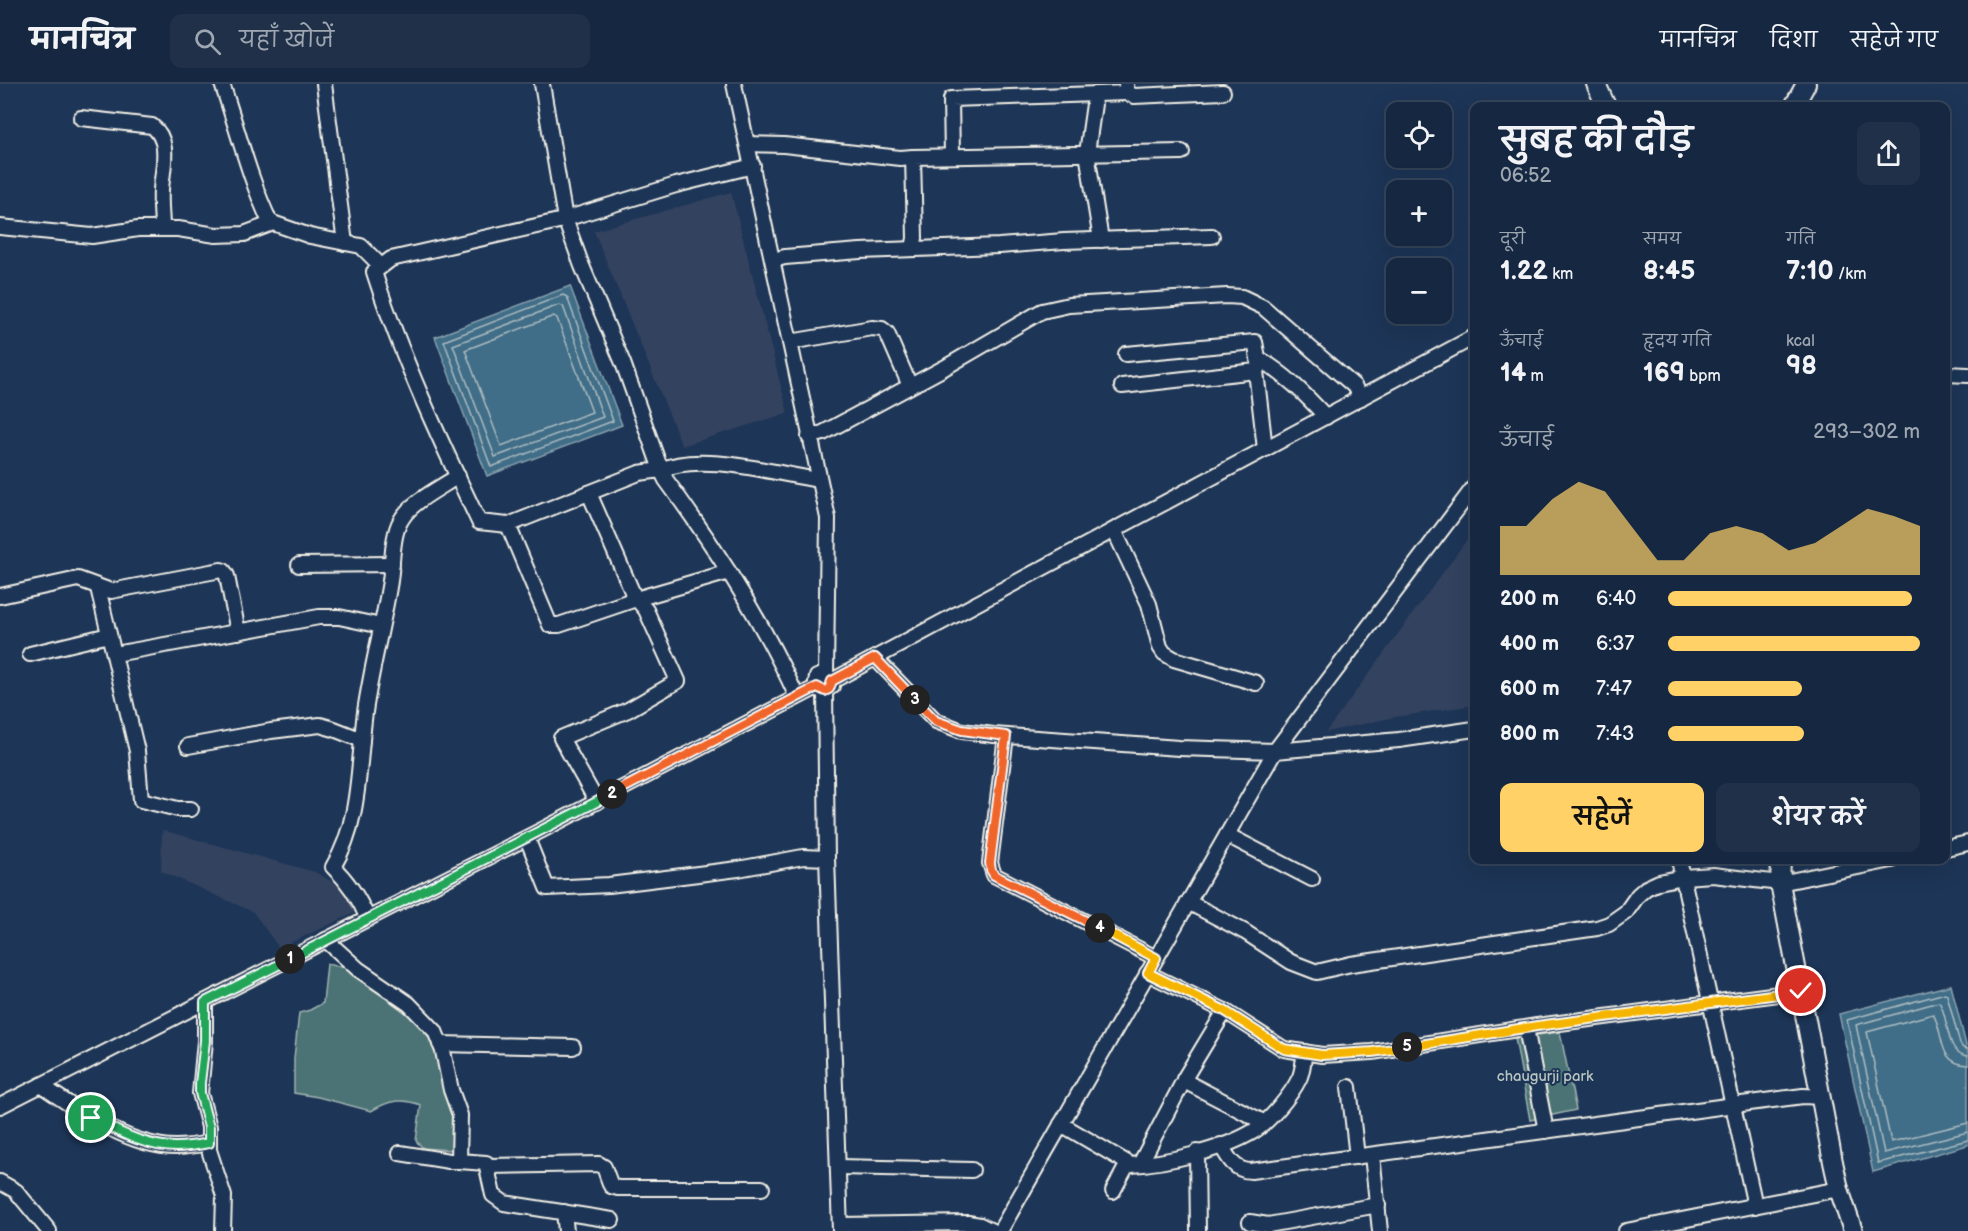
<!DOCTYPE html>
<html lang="hi">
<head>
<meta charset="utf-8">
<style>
	:root { --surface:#162841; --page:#1f3048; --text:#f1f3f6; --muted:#9ea6b1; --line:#35445a; --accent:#ffd166 }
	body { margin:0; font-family:"Balsamiq Sans","Playpen Sans Deva",sans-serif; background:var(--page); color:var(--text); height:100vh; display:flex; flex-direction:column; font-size:22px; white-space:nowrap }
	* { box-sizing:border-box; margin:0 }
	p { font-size:20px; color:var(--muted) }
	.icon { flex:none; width:33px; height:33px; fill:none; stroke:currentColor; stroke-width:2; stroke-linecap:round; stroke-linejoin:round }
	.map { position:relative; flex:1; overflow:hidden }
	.drawer { position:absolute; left:1470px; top:18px; width:480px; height:762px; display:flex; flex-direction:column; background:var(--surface); border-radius:12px; box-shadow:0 6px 24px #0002,0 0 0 2px var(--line) }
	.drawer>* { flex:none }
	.controls { position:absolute; left:1386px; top:18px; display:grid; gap:12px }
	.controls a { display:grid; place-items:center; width:66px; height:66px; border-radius:12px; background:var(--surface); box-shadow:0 6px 24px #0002,0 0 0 2px var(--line); font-size:30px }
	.pin { position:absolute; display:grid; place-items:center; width:51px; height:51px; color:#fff; margin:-26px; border:3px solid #fff; border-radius:50%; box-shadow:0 2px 6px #0007 }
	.km { position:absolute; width:30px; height:30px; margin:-15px; border-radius:50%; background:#222; color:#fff; font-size:16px; line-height:30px; text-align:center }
	.round { display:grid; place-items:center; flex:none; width:63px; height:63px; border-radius:12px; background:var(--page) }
	.overview { display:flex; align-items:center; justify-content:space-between; height:102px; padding:0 30px }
	h1 { font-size:33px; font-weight:600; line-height:45px }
	.figures { display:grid; grid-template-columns:repeat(3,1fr); gap:9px; height:102px; padding:6px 30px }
	.figures div { display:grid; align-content:center }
	.figures b { font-size:26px; font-weight:600 }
	.figures small { font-size:16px; font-weight:400 }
	.figures p { font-size:16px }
	.chart { height:168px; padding:12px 30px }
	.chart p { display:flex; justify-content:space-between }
	.chart svg { width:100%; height:108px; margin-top:6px; fill:var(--accent); opacity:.7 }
	.cta { display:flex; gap:12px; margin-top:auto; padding:12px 30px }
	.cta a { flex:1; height:69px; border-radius:12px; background:var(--accent); color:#111; font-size:24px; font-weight:600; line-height:69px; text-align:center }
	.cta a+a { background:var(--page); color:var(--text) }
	ul { padding:0 30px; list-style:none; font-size:20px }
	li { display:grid; grid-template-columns:96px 72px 1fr; align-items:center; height:45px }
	li i { height:15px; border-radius:8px; background:var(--accent) }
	header { display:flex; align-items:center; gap:36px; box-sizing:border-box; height:84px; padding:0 30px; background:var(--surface); border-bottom:2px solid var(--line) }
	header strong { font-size:28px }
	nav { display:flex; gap:33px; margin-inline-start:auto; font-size:21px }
	.search { width:420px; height:54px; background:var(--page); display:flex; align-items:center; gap:15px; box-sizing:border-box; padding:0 21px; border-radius:12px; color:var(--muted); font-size:22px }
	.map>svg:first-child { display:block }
	.built { fill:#33435e }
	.green { fill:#4c7376; stroke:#a0b2af; stroke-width:1.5 }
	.water { fill:#416d87; stroke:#89a2ae; stroke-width:1.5 }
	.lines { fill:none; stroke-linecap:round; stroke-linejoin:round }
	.shore { stroke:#acbcc1; stroke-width:1.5 }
	.minor-casing { stroke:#f4f1e8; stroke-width:18 }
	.major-casing { stroke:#f4f1e8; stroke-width:22 }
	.minor { stroke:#1d3557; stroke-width:14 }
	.major { stroke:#1d3557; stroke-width:18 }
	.split-1-casing { stroke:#fff; stroke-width:12 }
	.split-2-casing { stroke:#fff; stroke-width:12 }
	.split-3-casing { stroke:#fff; stroke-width:12 }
	.split-4-casing { stroke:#fff; stroke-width:12 }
	.split-5-casing { stroke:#fff; stroke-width:12 }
	.split-6-casing { stroke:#fff; stroke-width:12 }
	.split-1 { stroke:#22a559; stroke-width:8 }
	.split-2 { stroke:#22a559; stroke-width:8 }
	.split-3 { stroke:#f0652b; stroke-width:8 }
	.split-4 { stroke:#f0652b; stroke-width:8 }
	.split-5 { stroke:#f5b400; stroke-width:8 }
	.split-6 { stroke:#f5b400; stroke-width:8 }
	.labels { text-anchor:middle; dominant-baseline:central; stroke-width:4.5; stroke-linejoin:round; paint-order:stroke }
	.park-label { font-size:15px; fill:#b9c5c0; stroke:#1d3557 }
</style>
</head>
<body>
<header>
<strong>मानचित्र</strong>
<div class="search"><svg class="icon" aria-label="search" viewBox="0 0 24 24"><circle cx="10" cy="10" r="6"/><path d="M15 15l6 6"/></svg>यहाँ खोजें</div>
<nav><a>मानचित्र</a><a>दिशा</a><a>सहेजे गए</a></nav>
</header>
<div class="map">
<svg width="1968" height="1147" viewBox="0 0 1968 1147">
	<rect width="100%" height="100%" fill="#1d3557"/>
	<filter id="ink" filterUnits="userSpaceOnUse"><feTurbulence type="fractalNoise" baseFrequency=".0167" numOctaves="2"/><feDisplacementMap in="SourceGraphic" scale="12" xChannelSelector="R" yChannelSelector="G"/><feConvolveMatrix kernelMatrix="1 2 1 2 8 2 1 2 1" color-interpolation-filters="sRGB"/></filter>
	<g filter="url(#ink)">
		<g class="built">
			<polygon points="731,108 788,329 682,362 594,147"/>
			<polygon points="1474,446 1474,621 1395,633 1326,648"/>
			<polygon points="162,746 315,788 340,802 357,828 279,864 253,828 161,787"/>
		</g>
		<g class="green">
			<path d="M 327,880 L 347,884 L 437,953 L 455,1028 L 451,1066 L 423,1064 L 416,1057 L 421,1021 C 401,1014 390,1016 371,1027 L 318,1013 L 294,1009 L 294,974 L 299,929 L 310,926 L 323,919 Z"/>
			<polygon points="1560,948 1576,1026 1530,1036 1515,954"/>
		</g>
		<g class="water">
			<polygon points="570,202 622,341 487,392 435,253"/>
			<polygon points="1951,901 1968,969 1968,1061 1873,1088 1839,930"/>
		</g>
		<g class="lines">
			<g class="shore">
				<polygon points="563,211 567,213 613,337 491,383 444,257"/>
				<polygon points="559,221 563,222 603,333 495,373 453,261"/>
				<polygon points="554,232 557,234 592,328 501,362 465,266"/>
				<polyline points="1968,965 1963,964 1960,960 1947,911 1945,909 1847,936 1878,1079 1968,1056"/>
				<path d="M 1968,972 C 1944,970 1950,934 1939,918 L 1856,941 L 1884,1069 L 1968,1048"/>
				<path d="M 1968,981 C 1936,980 1945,949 1933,930 L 1867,948 L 1891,1058 L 1968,1039"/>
			</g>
			<g class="minor-casing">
				<g id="minor">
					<path d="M 222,0 C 238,46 249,94 270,138 L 310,152 L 361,162 L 381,182"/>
					<polyline points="324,0 345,159"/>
					<path d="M 542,0 L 565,135 L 582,182 L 623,279 L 661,386 L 639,389 L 508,441 L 479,438 C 440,356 402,275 374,188 L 391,175 L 563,136 L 565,135 L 676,101 L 753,82"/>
					<polyline points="734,0 828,434 826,590 832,597 832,602 825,607 820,606 816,598 817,593 826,590"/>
					<polyline points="1126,0 1127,9 1134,12 1223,8"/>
					<polyline points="1094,20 1087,69 1101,156"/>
					<path d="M 81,34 L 152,42 C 172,57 162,86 161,106 C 160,119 162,132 162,145"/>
					<polyline points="748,60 784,61 900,74 913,73"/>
					<polyline points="952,72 951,15 1127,9"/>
					<polyline points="0,143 92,152 138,145 178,145 216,151 244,150 273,139"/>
					<polyline points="913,165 915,154 913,73 1182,68"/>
					<polyline points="773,176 785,173 860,167 999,162 1064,157 1212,152"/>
					<polyline points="790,258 872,244 882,245 887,249 910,302"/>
					<path d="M 1126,270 L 1255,258 L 1258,274 C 1285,290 1305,310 1326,333"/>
					<polyline points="1256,287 1265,365"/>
					<polyline points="1946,290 1968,291"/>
					<polyline points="1122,302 1256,287 1259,281 1258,273"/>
					<polyline points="809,353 823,349 944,284 1042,227 1069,221 1227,212 1242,213 1263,223 1354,302 1361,314"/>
					<polyline points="589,409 634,512 646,526 678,597 628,626 561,654 597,718"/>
					<polyline points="508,441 550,541 559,541 636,515 729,488"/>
					<polyline points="1114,446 1149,520 1160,563 1164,569 1174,575 1256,599"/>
					<polyline points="299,481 392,480"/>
					<polyline points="98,504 137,667 141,716 178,725 191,725"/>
					<polyline points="0,512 78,495 111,507 221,486 224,487 227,492 238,548"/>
					<polyline points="30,570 109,551"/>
					<polyline points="115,570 319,533 339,533 381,542"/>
					<polyline points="875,574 936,637 962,647 994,651 1179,664 1275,667 1399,656 1474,645"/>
					<polyline points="832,597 1474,253"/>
					<polyline points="825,607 827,774 840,1147"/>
					<path d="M 797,613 C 762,536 716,464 666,396 L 661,386 C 700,367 777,390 819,396"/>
					<polyline points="1006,652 990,779 994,791 1156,874"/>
					<polyline points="188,662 271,647 320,641 334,645 362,656"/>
					<polyline points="1227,751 1312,795"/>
					<polyline points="527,754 547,804 609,801 674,793 738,785 803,773 827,774"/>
					<polyline points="1946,764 1968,759"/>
					<polyline points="1679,776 1755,1122"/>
					<polyline points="1188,818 1245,848 1291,878 1317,888 1351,880 1597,844 1609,840 1626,828 1638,811 1646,804 1659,798 1683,793 1713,791 1780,799 1892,776"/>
					<path d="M 368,835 C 359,814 349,798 333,783 C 361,737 358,680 365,628 C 371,586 382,545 389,503 C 393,484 391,452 401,436 C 411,418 440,404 458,392"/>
					<polyline points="326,856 358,885 409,920 435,947 443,967 451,1006 460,1031 459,1077 449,1077 400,1069"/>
					<polyline points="1147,889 1225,927 1284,965 1322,971 1372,968 1537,942 1801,907"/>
					<polyline points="205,918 205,957 200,1009 209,1043 209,1066 224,1112 223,1147"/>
					<polyline points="1225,927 1184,995 1190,1000 1263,1038"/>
					<polyline points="1526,944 1546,1047"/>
					<polyline points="440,960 573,963"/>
					<path d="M 41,1001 C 79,1027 129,1063 176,1063 C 187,1063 198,1061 209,1059"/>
					<polyline points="1349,1003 1357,1073"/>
					<polyline points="0,1022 544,745 817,603"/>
					<path d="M 1061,1040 L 1131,1081 C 1167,1079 1223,1066 1254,1047 C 1270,1037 1291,1011 1299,995 C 1303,987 1303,977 1305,968"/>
					<path d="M 1221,1061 C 1228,1074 1235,1087 1251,1087 L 1734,1021 L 1803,1012 L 1821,1013"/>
					<polyline points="1197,1068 1198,1147"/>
					<polyline points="1372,1071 1380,1147"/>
					<polyline points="459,1077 486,1079 493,1111 504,1119 612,1136"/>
					<polyline points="1140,1080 1184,996"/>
					<polyline points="488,1082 599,1080 604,1083 611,1102 618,1104 762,1104"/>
					<polyline points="838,1083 972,1086"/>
					<polyline points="0,1098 16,1107 49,1147"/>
					<polyline points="1113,1107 1126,1083 1131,1081"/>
					<polyline points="564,1128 566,1147"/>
					<polyline points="1250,1138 1268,1141 1378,1121"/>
					<polyline points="840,1141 968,1139 980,1141 992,1147"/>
					<polyline points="1000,1147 1275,667 1474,403"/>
					<polyline points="1626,1147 1839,1105"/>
				</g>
			</g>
			<g class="major-casing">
				<g id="major">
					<polyline points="1596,0 1606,22"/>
					<polyline points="1794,22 1806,0"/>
					<polyline points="1781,776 1780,799 1833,1078 1839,1105 1853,1147"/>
				</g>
			</g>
			<use href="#minor" class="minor"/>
			<use href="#major" class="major"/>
		</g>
	</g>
	<g class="lines" filter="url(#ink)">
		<g class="split-1-casing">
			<path id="split-1" d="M 91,1034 C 117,1047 146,1063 176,1063 C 187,1063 198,1061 209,1059 L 209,1043 L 200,1009 L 200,999 L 205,957 L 205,918 L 290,875"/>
		</g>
		<g class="split-2-casing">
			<polyline id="split-2" points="290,875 612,710"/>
		</g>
		<g class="split-3-casing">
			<polyline id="split-3" points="612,710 817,603 825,607 829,605 832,597 875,574 915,616"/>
		</g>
		<g class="split-4-casing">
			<polyline id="split-4" points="915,616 936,637 962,646 1006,652 990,779 991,786 994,791 1100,844"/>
		</g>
		<g class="split-5-casing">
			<polyline id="split-5" points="1100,844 1156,874 1148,889 1225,927 1284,965 1322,971 1372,968 1407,963"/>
		</g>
		<g class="split-6-casing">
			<polyline id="split-6" points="1407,963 1537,942 1801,907"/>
		</g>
		<use href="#split-1" class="split-1"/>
		<use href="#split-2" class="split-2"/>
		<use href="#split-3" class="split-3"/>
		<use href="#split-4" class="split-4"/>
		<use href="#split-5" class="split-5"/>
		<use href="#split-6" class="split-6"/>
	</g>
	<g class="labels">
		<g class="park-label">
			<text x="1545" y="992">chaugurji park</text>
		</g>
	</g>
</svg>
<div class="controls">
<a><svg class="icon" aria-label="locate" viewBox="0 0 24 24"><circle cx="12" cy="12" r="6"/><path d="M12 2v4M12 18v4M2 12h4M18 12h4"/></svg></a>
<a>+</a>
<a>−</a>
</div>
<div class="pin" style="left:91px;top:1034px;background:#1e9e55"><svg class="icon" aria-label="arrive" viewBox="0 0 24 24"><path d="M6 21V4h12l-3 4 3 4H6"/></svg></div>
<div class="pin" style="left:1801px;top:907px;background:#d93025"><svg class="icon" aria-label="check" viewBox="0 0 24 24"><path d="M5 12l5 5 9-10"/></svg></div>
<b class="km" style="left:290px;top:875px">1</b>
<b class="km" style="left:612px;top:710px">2</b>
<b class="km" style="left:915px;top:616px">3</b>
<b class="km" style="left:1100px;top:844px">4</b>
<b class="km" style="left:1407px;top:963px">5</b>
<section class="drawer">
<div class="overview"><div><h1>सुबह की दौड़</h1><p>06:52</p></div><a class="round"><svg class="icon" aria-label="share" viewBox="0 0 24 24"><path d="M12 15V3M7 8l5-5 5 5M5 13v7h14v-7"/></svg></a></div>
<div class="figures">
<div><p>दूरी</p><b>1.22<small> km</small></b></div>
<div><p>समय</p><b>8:45</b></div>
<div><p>गति</p><b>7:10<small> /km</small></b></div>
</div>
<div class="figures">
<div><p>ऊँचाई</p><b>14<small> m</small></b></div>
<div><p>हृदय गति</p><b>169<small> bpm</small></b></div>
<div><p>kcal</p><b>98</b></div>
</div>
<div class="chart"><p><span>ऊँचाई</span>293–302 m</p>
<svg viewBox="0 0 160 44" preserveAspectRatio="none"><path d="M0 44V24L10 24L20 13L30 6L40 10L50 24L60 38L70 38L80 27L90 24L100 27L110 34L120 31L130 24L140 17L150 20L160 24V44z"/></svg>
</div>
<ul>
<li><b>200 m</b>6:40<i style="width:97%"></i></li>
<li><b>400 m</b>6:37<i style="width:100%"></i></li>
<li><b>600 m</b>7:47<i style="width:53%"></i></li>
<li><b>800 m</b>7:43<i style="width:54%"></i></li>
</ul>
<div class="cta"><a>सहेजें</a><a>शेयर करें</a></div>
</section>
</div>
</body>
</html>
